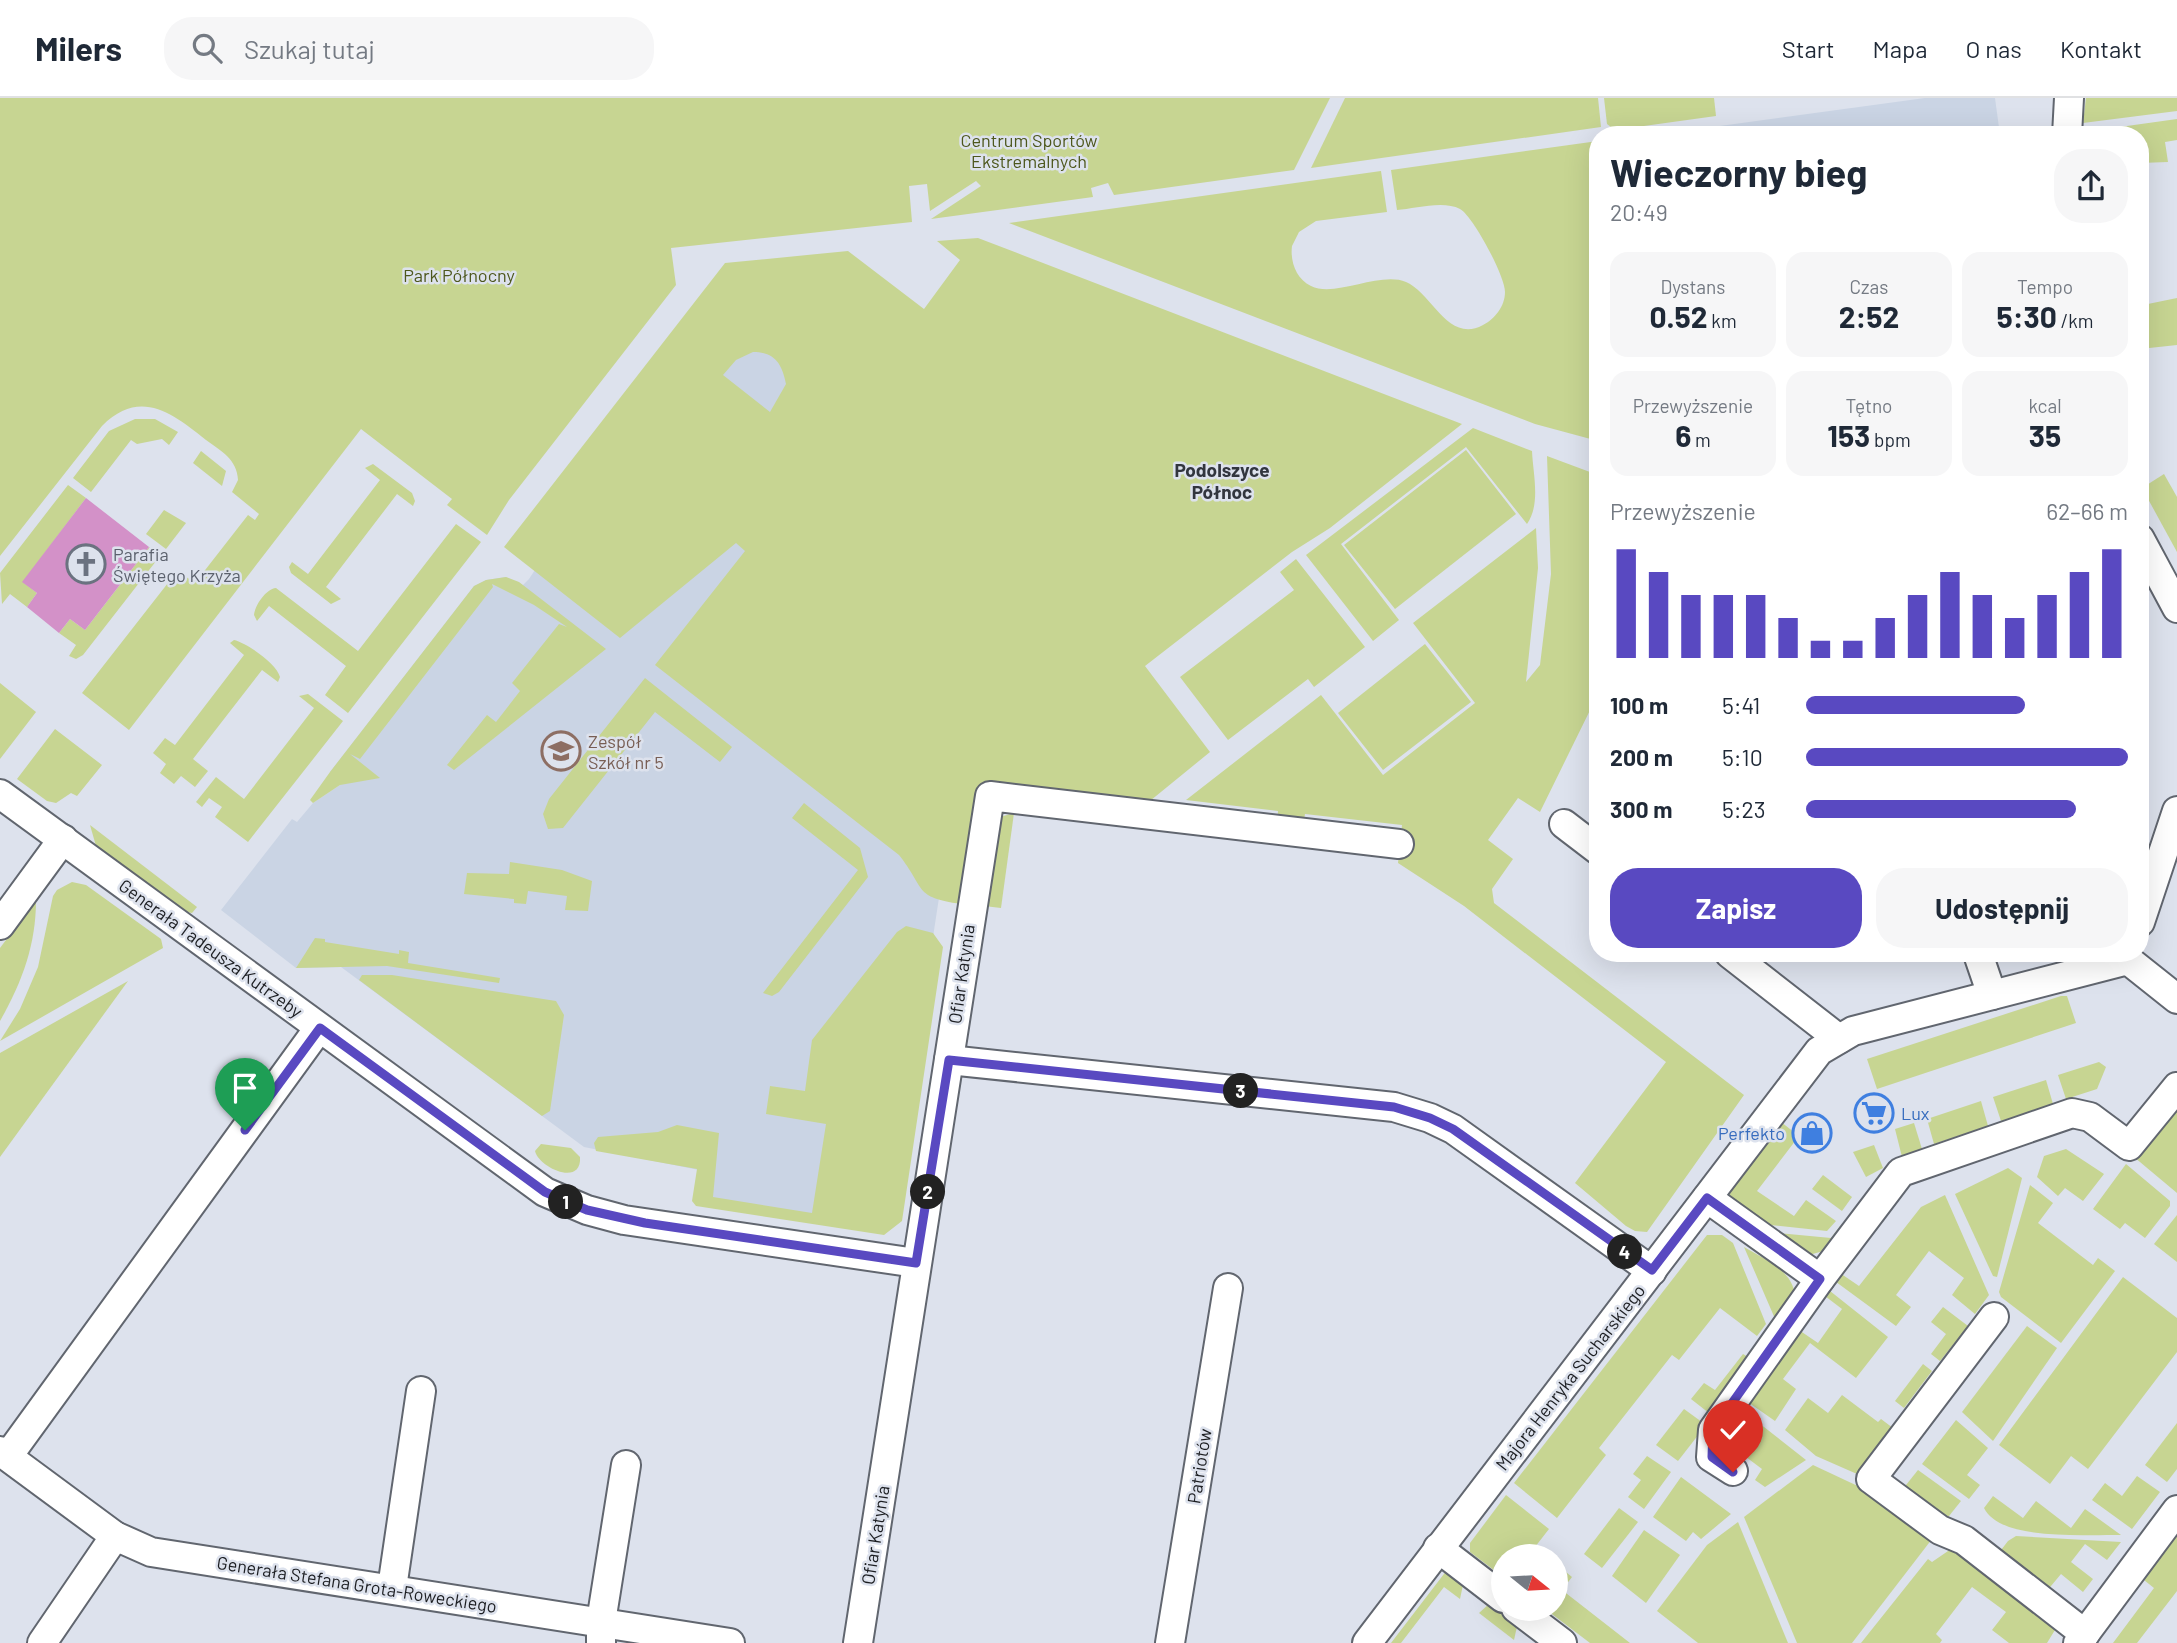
<!DOCTYPE html>
<html lang="pl">
<head>
<meta charset="utf-8">
<style>
	:root { --surface:#fff; --page:#f6f6f7; --text:#1f2937; --muted:#747a83; --line:#e0e1e3; --accent:#5949c1 }
	body { margin:0; font-family:Barlow,sans-serif; background:var(--page); color:var(--text); height:100vh; display:flex; flex-direction:column; font-size:26px; white-space:nowrap }
	* { box-sizing:border-box; margin:0 }
	p { font-size:23px; color:var(--muted) }
	.icon { flex:none; width:38px; height:38px; fill:none; stroke:currentColor; stroke-width:2; stroke-linecap:round; stroke-linejoin:round }
	.map { position:relative; flex:1; overflow:hidden }
	.side { position:absolute; left:1589px; top:28px; width:560px; height:836px; display:flex; flex-direction:column; background:var(--surface); border-radius:28px; box-shadow:0 7px 28px #0002 }
	.side>* { flex:none }
	.needle { width:46px; rotate:108deg }
	.buttons { position:absolute; left:1491px; top:1446px; display:grid; gap:14px }
	.buttons a { display:grid; place-items:center; width:77px; height:77px; border-radius:50%; background:var(--surface); box-shadow:0 7px 28px #0002; font-size:35px }
	.pin { position:absolute; display:grid; place-items:center; width:60px; height:60px; color:#fff; margin:-72px -30px; border-radius:50% 50% 50% 0; rotate:-45deg; box-shadow:0 0 7px #0007 }
	.pin .icon { rotate:45deg }
	.km { position:absolute; width:35px; height:35px; margin:-18px; border-radius:50%; background:#222; color:#fff; font-size:19px; line-height:35px; text-align:center }
	.round { display:grid; place-items:center; flex:none; width:74px; height:74px; border-radius:28px; background:var(--page) }
	.overview { display:flex; align-items:center; justify-content:space-between; height:119px; padding:0 21px }
	h1 { font-size:38px; font-weight:700; line-height:52px }
	.stats { display:grid; grid-template-columns:repeat(3,1fr); gap:10px; height:119px; padding:7px 21px }
	.stats div { display:grid; align-content:center; border-radius:18px; background:var(--page); text-align:center }
	.stats b { font-size:30px; font-weight:700 }
	.stats small { font-size:19px; font-weight:400 }
	.stats p { font-size:19px }
	.chart { height:196px; padding:14px 21px }
	.chart p { display:flex; justify-content:space-between }
	.chart svg { width:100%; height:126px; margin-top:7px; stroke:var(--accent); stroke-width:6 }
	.button { display:flex; gap:14px; margin-top:auto; padding:14px 21px }
	.button a { flex:1; height:80px; border-radius:28px; background:var(--accent); color:#fff; font-size:28px; font-weight:700; line-height:80px; text-align:center }
	.button a+a { background:var(--page); color:var(--text) }
	ul { padding:0 21px; list-style:none; font-size:23px }
	li { display:grid; grid-template-columns:112px 84px 1fr; align-items:center; height:52px }
	li i { height:18px; border-radius:9px; background:var(--accent) }
	header { display:flex; align-items:center; gap:42px; box-sizing:border-box; height:98px; padding:0 35px; background:var(--surface); border-bottom:2px solid var(--line) }
	header strong { font-size:33px }
	nav { display:flex; gap:38px; margin-inline-start:auto; font-size:24px }
	.search { width:490px; height:63px; background:var(--page); display:flex; align-items:center; gap:18px; box-sizing:border-box; padding:0 24px; border-radius:28px; color:var(--muted); font-size:26px }
	.map>svg:first-child { display:block }
	.built { fill:#cad4e4 }
	.green { fill:#c7d592; fill-rule:evenodd }
	.building { fill:#d391c8 }
	.lines { fill:none; stroke-linecap:round; stroke-linejoin:round }
	.street-casing { stroke:#61666f; stroke-width:32 }
	.street { stroke:#fff; stroke-width:28 }
	.route-casing { stroke:#fff; stroke-width:14 }
	.route { stroke:#5949c1; stroke-width:9 }
	.labels { text-anchor:middle; dominant-baseline:central; stroke-width:5; stroke-linejoin:round; paint-order:stroke }
	.park-label { font-size:18px; fill:#4d571c; stroke:#dde2ed }
	.worship-label { font-size:18px; fill:#5b616d; stroke:#dde2ed; text-anchor:start }
	.education-label { font-size:18px; fill:#785e54; stroke:#dde2ed; text-anchor:start }
	.street-label { font-size:18px; fill:#1c1e22; stroke:#dde2ed }
	.shop-label { font-size:18px; fill:#366cbe; stroke:#dde2ed; text-anchor:start }
	.neighbourhood-label { font-size:19px; font-weight:bold; fill:#32363e; stroke:#dde2ed }
</style>
</head>
<body>
<header>
<strong>Milers</strong>
<div class="search"><svg class="icon" aria-label="search" viewBox="0 0 24 24"><circle cx="10" cy="10" r="6"/><path d="M15 15l6 6"/></svg>Szukaj tutaj</div>
<nav><a>Start</a><a>Mapa</a><a>O nas</a><a>Kontakt</a></nav>
</header>
<div class="map">
<svg width="2177" height="1545" viewBox="0 0 2177 1545">
	<rect width="100%" height="100%" fill="#dde2ed"/>
	<g class="built">
		<polygon points="1925,0 1995,0 2000,37 1654,37"/>
		<polygon points="732,171 808,231 942,780 933,839 866,1131 695,1105 699,1072 584,1049 341,869 296,870 221,812 292,721 297,724 313,705 340,687 330,674 474,488 486,482 506,479 523,487 529,481"/>
	</g>
	<g class="green">
		<path d="M 0,0 L 1330,0 L 1294,72 L 1114,97 L 1108,85 L 1091,90 L 1093,99 L 931,121 L 981,88 L 976,83 L 930,113 L 927,86 L 909,88 L 912,124 L 671,150 L 676,187 L 509,402 L 487,437 L 447,407 L 452,401 L 361,331 L 129,632 L 82,595 L 175,476 L 182,476 L 195,485 L 248,417 L 255,422 L 259,416 L 232,394 L 238,382 C 237,361 221,353 206,342 C 172,315 140,290 102,328 L 0,458 Z"/>
		<polygon points="1345,0 1598,0 1601,29 1311,70"/>
		<polygon points="1604,0 1714,0 1716,18 1615,32 1607,26"/>
		<polygon points="2086,0 2177,0 2177,13 2083,25"/>
		<polygon points="2177,21 2177,42 2165,44 2168,64 2140,65 2140,37 2084,37 2084,34"/>
		<path d="M 1598,43 L 1598,343 L 1535,326 L 1009,125 L 1381,73 L 1387,114 L 1316,123 L 1299,134 L 1292,148 C 1290,163 1296,181 1311,188 C 1335,200 1380,173 1406,184 C 1432,195 1448,246 1483,227 C 1495,221 1505,208 1505,194 C 1505,178 1473,118 1460,111 C 1443,102 1414,111 1397,112 L 1391,72 Z"/>
		<path d="M 978,140 L 1462,326 L 1330,430 L 1292,454 L 1145,568 L 1210,654 L 1145,707 L 979,689 L 961,806 C 913,799 926,791 899,757 L 655,567 L 745,453 L 736,445 L 620,540 L 504,449 L 725,165 L 848,153 L 924,211 L 960,162 L 937,143 ZM 753,254 C 775,254 782,266 786,286 L 770,314 L 723,277 L 736,262 Z"/>
		<polygon points="2140,185 2143,207 2177,200 2177,247 2140,251"/>
		<polygon points="135,321 155,321 178,334 169,347 162,341 137,346 131,342 91,394 73,380 109,333"/>
		<path d="M 1473,330 L 1532,353 C 1533,376 1541,406 1527,426 L 1466,349 L 1341,446 L 1399,522 L 1373,543 L 1306,457 Z"/>
		<polygon points="1466,352 1516,416 1395,511 1344,447"/>
		<polygon points="201,353 226,373 222,388 193,365"/>
		<polygon points="1547,358 1598,377 1598,596 1540,714 1518,700 1488,742 1513,761 1492,791 1494,805 1744,997 1647,1134 1635,1133 1626,1128 1575,1085 1666,964 1464,808 1398,765 1402,727 1305,716 1303,728 1277,726 1278,713 1186,702 1321,597 1383,677 1475,605 1413,525 1536,430 1538,470 1526,584 1540,567 1551,476"/>
		<polygon points="373,366 412,395 415,403 413,408 397,396 326,489 341,501 331,506 291,475 289,469 292,464 308,476 380,382 365,370"/>
		<polygon points="2164,376 2177,399 2177,454 2142,390"/>
		<polygon points="68,387 86,400 23,484 37,495 27,509 10,496 2,506 0,475"/>
		<polygon points="164,412 186,425 166,451 146,436"/>
		<path d="M 456,426 L 481,444 L 348,615 L 325,597 L 346,568 L 269,508 L 257,523 L 254,517 C 255,507 266,491 276,490 L 358,553 Z"/>
		<polygon points="149,449 160,458 83,557 76,561 69,558 76,547 59,535 70,521 85,532"/>
		<polygon points="1296,461 1365,549 1314,589 1308,581 1228,642 1180,579 1294,492 1280,474"/>
		<polygon points="506,479 519,484 606,551 454,672 447,667 487,617 496,624 520,593 512,585 559,526 567,529 534,507 492,486 493,489 360,661 350,656 380,680 340,687 313,705 310,702 330,674 474,488 486,482"/>
		<path d="M 234,542 C 247,545 277,566 280,579 L 278,584 L 262,572 L 193,661 L 208,673 L 195,689 L 181,678 L 174,686 L 160,675 L 166,666 L 153,655 L 165,640 L 175,647 L 244,557 L 230,545 Z"/>
		<polygon points="1425,546 1471,604 1383,672 1338,615"/>
		<polygon points="645,580 732,649 720,664 655,614 563,730 548,731 543,716 549,701"/>
		<polygon points="0,585 36,614 0,661"/>
		<polygon points="308,596 343,623 248,744 215,719 222,709 209,700 202,709 196,704 216,679 244,701 314,610 299,598"/>
		<polygon points="55,631 102,667 77,698 71,695 56,705 47,703 17,681"/>
		<polygon points="804,705 860,750 868,779 779,894 772,898 763,895 858,772 792,720"/>
		<polygon points="1014,715 1001,810 984,808 1000,719"/>
		<polygon points="90,727 197,809 192,815 182,813 96,748"/>
		<polygon points="510,764 562,772 592,783 588,813 565,812 567,798 528,793 526,806 514,805 514,801 464,796 467,775 509,776"/>
		<polygon points="72,784 86,787 161,841 163,850 0,943 20,911 38,869 53,798 57,792"/>
		<path d="M 36,802 C 36,847 22,884 0,923 L 0,850 Z"/>
		<polygon points="906,828 933,835 943,849 902,1123 884,1137 696,1108 692,1103 697,1071 596,1053 594,1045 598,1039 658,1034 677,1027 719,1035 713,1099 812,1115 826,1026 766,1016 770,988 805,993 812,942 897,834"/>
		<polygon points="315,840 325,841 325,844 399,856 399,852 409,854 408,865 500,880 499,885 387,868 296,870"/>
		<polygon points="362,877 392,877 556,903 564,917 550,1013 542,1018 359,882"/>
		<polygon points="128,883 0,1059 0,955"/>
		<polygon points="2061,898 2067,898 2076,925 1877,991 1867,961"/>
		<polygon points="2099,964 2106,969 2097,991 2066,1001 2058,977"/>
		<polygon points="2046,982 2053,1006 2001,1023 1993,999"/>
		<polygon points="1981,1003 1988,1028 1934,1046 1927,1021"/>
		<polygon points="2177,1005 2177,1095 2134,1059"/>
		<polygon points="1781,1024 1799,1038 1757,1093 1794,1118 1806,1102 1836,1123 1827,1133 1751,1125 1728,1100 1730,1093"/>
		<polygon points="1914,1025 1922,1051 1902,1059 1895,1031"/>
		<path d="M 541,1046 L 571,1050 L 580,1059 C 582,1089 539,1070 535,1053 Z"/>
		<polygon points="1874,1047 1883,1070 1866,1079 1853,1054"/>
		<polygon points="2066,1051 2104,1076 2083,1103 2065,1090 2058,1098 2037,1079 2044,1058"/>
		<polygon points="2126,1066 2170,1103 2170,1108 2145,1140 2125,1125 2120,1131 2093,1111"/>
		<polygon points="2008,1070 2022,1080 1997,1179 1993,1178 1955,1096"/>
		<polygon points="1823,1077 1852,1099 1842,1113 1812,1091"/>
		<polygon points="2030,1087 2053,1105 2038,1125 2093,1167 2098,1160 2115,1173 2061,1245 2001,1199 1999,1194"/>
		<polygon points="1945,1097 1989,1197 1975,1216 1952,1197 1964,1180 1929,1153 1896,1197 1911,1209 1896,1228 1832,1181 1837,1173 1859,1188 1921,1109"/>
		<polygon points="2177,1117 2177,1164 2154,1146"/>
		<polygon points="1840,1128 1844,1131 1827,1152 1809,1157 1768,1134 1831,1140"/>
		<polygon points="1707,1137 1722,1137 1733,1145 1766,1226 1757,1238 1720,1210 1679,1262 1672,1257 1599,1350 1606,1357 1557,1420 1514,1385"/>
		<path d="M 1744,1149 C 1764,1161 1793,1172 1795,1198 L 1776,1223 Z"/>
		<polygon points="2123,1179 2177,1220 2177,1254 2088,1371 2071,1358 2050,1386 1999,1347"/>
		<polygon points="1825,1189 1888,1239 1856,1280 1810,1245 1783,1281 1796,1291 1775,1323 1745,1302 1796,1230 1818,1245 1842,1211 1821,1195"/>
		<polygon points="1943,1209 1968,1228 1940,1263 1931,1256 1946,1236 1931,1224"/>
		<polygon points="2027,1228 2057,1250 1993,1343 1962,1314"/>
		<polygon points="1743,1256 1753,1262 1714,1319 1691,1301 1704,1285 1715,1292"/>
		<polygon points="1923,1266 1932,1273 1904,1310 1895,1303"/>
		<polygon points="1842,1297 1878,1324 1881,1321 1893,1330 1857,1376 1816,1358 1785,1332 1808,1300 1828,1315"/>
		<polygon points="1684,1311 1706,1327 1678,1363 1656,1347"/>
		<polygon points="1741,1311 1806,1362 1765,1389 1755,1382 1762,1371 1746,1359 1753,1348 1737,1337"/>
		<polygon points="1956,1322 1988,1350 1967,1377 1980,1387 1969,1401 1922,1366"/>
		<polygon points="2177,1325 2177,1371 2167,1384 2145,1367"/>
		<polygon points="1647,1358 1671,1374 1644,1411 1628,1399 1641,1382 1633,1376"/>
		<polygon points="1813,1367 1862,1390 1932,1441 1852,1545 1797,1545 1744,1419"/>
		<polygon points="1918,1372 1961,1403 1945,1423 1902,1392"/>
		<polygon points="2137,1378 2160,1394 2132,1431 2092,1402 2105,1385 2122,1398"/>
		<polygon points="1681,1379 1731,1416 1701,1441 1693,1434 1686,1443 1653,1419"/>
		<polygon points="1506,1397 1549,1431 1535,1449 1545,1458 1503,1458 1503,1479 1470,1454 1470,1445"/>
		<path d="M 1993,1398 L 2023,1420 L 2036,1403 L 2071,1430 L 2085,1411 L 2121,1437 C 2087,1436 2001,1444 1984,1410 Z"/>
		<polygon points="1619,1410 1638,1424 1602,1470 1584,1456"/>
		<polygon points="1738,1424 1788,1545 1698,1545 1657,1513 1707,1447"/>
		<polygon points="2177,1426 2177,1493 2137,1545 2113,1545 2154,1490 2139,1478"/>
		<polygon points="1644,1432 1680,1457 1646,1505 1612,1478"/>
		<polygon points="2016,1438 2121,1444 2107,1462 2085,1446 2071,1464 2093,1481 2083,1494 2061,1476 2046,1494 1998,1456 2008,1443"/>
		<polygon points="1951,1451 1958,1452 2058,1527 2047,1545 2009,1545 1992,1532 2006,1514 1972,1489 1936,1536 1942,1542 1940,1545 1861,1545 1928,1461 1932,1464"/>
		<polygon points="1556,1466 1572,1479 1562,1492 1630,1545 1590,1545 1544,1510 1556,1510"/>
		<polygon points="1447,1472 1464,1482 1460,1501 1444,1489 1401,1545 1391,1545"/>
		<polygon points="1489,1506 1495,1507 1518,1524 1514,1542 1479,1515"/>
	</g>
	<polygon class="building" points="86,400 149,449 85,532 70,521 59,535 27,509 37,495 22,484"/>
	<g class="lines">
		<g class="street-casing">
			<g id="street">
				<polyline points="2067,37 2069,0"/>
				<polyline points="2140,441 2177,510"/>
				<polyline points="0,696 545,1094 587,1112 624,1122 916,1165"/>
				<polyline points="1564,726 1598,752"/>
				<polyline points="2140,824 2177,713"/>
				<polyline points="0,827 63,741"/>
				<polyline points="1730,856 1839,941"/>
				<polyline points="1978,856 1992,897"/>
				<polyline points="949,962 1394,1009 1430,1020 1453,1031 1652,1173"/>
				<polyline points="1707,1100 1820,1181 1901,1074 2072,1015 2090,1019 2129,1048 2177,989"/>
				<polyline points="1994,1219 1871,1381 1940,1432 1964,1442 2085,1536"/>
				<polyline points="0,1353 115,1438"/>
				<polyline points="8,1358 319,930"/>
				<polyline points="1733,1373 1711,1359 1713,1332 1820,1181"/>
				<polyline points="1438,1450 1503,1500"/>
				<polyline points="392,1490 421,1293"/>
				<polyline points="1516,1510 1562,1545"/>
				<polyline points="42,1545 115,1438 151,1454 730,1545"/>
				<polyline points="601,1545 601,1524 626,1367"/>
				<polyline points="858,1545 990,698 1399,746"/>
				<polyline points="1170,1545 1228,1190"/>
				<polyline points="1367,1545 1819,953 1853,933 2128,862 2177,901"/>
				<polyline points="2078,1545 2177,1412"/>
			</g>
		</g>
		<use href="#street" class="street"/>
	</g>
	<g class="lines">
		<g class="route-casing">
			<polyline id="route" points="245,1032 320,930 545,1094 587,1112 645,1125 916,1165 949,962 1394,1009 1430,1020 1453,1031 1652,1172 1707,1100 1820,1181 1713,1332 1712,1359 1733,1374"/>
		</g>
		<use href="#route" class="route"/>
	</g>
	<defs>
		<g id="church-ring" transform="scale(2.0125)"><circle r="9.5" fill="#dde2ed" stroke="#6b7280" stroke-width="1.5"/><path d="M-1.2-6h2.4v3.5h3.3v2.4h-3.3V6h-2.4V-.1h-3.3v-2.4h3.3Z" fill="#6b7280"/></g>
		<g id="school-ring" transform="scale(2.0125)"><circle r="9.5" fill="#dde2ed" stroke="#8d6e63" stroke-width="1.5"/><path d="M0-5L7-2L0 1L-7-2ZM-4 1L0 2.5L4 1V4Q0 6-4 4Z" fill="#8d6e63"/></g>
		<g id="supermarket-ring" transform="scale(2.0125)"><circle r="9.5" fill="#dde2ed" stroke="#3f7fe0" stroke-width="1.5"/><path d="M-6-5.5h2.5l.6 2H6L4.5 2H-2.5L-4.4-4H-6ZM-1.5 3.2a1.3 1.3 0 1 0 .1 0ZM3 3.2a1.3 1.3 0 1 0 .1 0Z" fill="#3f7fe0"/></g>
		<g id="shop-ring" transform="scale(2.0125)"><circle r="9.5" fill="#dde2ed" stroke="#3f7fe0" stroke-width="1.5"/><path d="M-5-2.5h2.3a2.7 3.5 0 0 1 5.4 0H5L5.5 6h-11ZM-1.5-2.5h3a1.5 2.3 0 0 0-3 0Z" fill="#3f7fe0"/></g>
	</defs>
	<g fill-rule="evenodd">
		<use href="#church-ring" x="86" y="466"/>
		<use href="#school-ring" x="561" y="653"/>
		<use href="#supermarket-ring" x="1874" y="1015"/>
		<use href="#shop-ring" x="1812" y="1035"/>
	</g>
	<g class="labels">
		<g class="park-label">
			<text x="1029" y="42">Centrum Sportów<tspan x="1029" dy="21">Ekstremalnych</tspan></text>
			<text x="459" y="177">Park Północny</text>
		</g>
		<g class="worship-label">
			<text x="113" y="456">Parafia<tspan x="113" dy="21">Świętego Krzyża</tspan></text>
		</g>
		<g class="education-label">
			<text x="588" y="643">Zespół<tspan x="588" dy="21">Szkół nr 5</tspan></text>
		</g>
		<g class="street-label">
			<text transform="translate(211 850) rotate(36)">Generała Tadeusza Kutrzeby</text>
			<text transform="translate(961 876) rotate(-82)">Ofiar Katynia</text>
			<text transform="translate(1570 1279) rotate(-52)">Majora Henryka Sucharskiego</text>
			<text transform="translate(1199 1368) rotate(-81)">Patriotów</text>
			<text transform="translate(875 1437) rotate(-81)">Ofiar Katynia</text>
			<text transform="translate(357 1486) rotate(9)">Generała Stefana Grota-Roweckiego</text>
		</g>
		<g class="shop-label">
			<text x="1901" y="1015">Lux</text>
			<text x="1785" y="1035" text-anchor="end">Perfekto</text>
		</g>
		<g class="neighbourhood-label">
			<text x="1222" y="371">Podolszyce<tspan x="1222" dy="22">Północ</tspan></text>
		</g>
	</g>
</svg>
<div class="buttons">
<a><svg class="needle" viewBox="-14 -14 28 28"><path d="M0-13l5 13h-10z" fill="#e53935"/><path d="M0 13l5-13h-10z" fill="#747a83"/></svg></a>
</div>
<div class="pin" style="left:245px;top:1032px;background:#1e9e55"><svg class="icon" aria-label="arrive" viewBox="0 0 24 24"><path d="M6 21V4h12l-3 4 3 4H6"/></svg></div>
<div class="pin" style="left:1733px;top:1374px;background:#d93025"><svg class="icon" aria-label="check" viewBox="0 0 24 24"><path d="M5 12l5 5 9-10"/></svg></div>
<b class="km" style="left:566px;top:1104px">1</b>
<b class="km" style="left:928px;top:1094px">2</b>
<b class="km" style="left:1241px;top:993px">3</b>
<b class="km" style="left:1625px;top:1154px">4</b>
<section class="side">
<div class="overview"><div><h1>Wieczorny bieg</h1><p>20:49</p></div><a class="round"><svg class="icon" aria-label="share" viewBox="0 0 24 24"><path d="M12 15V3M7 8l5-5 5 5M5 13v7h14v-7"/></svg></a></div>
<div class="stats">
<div><p>Dystans</p><b>0.52<small> km</small></b></div>
<div><p>Czas</p><b>2:52</b></div>
<div><p>Tempo</p><b>5:30<small> /km</small></b></div>
</div>
<div class="stats">
<div><p>Przewyższenie</p><b>6<small> m</small></b></div>
<div><p>Tętno</p><b>153<small> bpm</small></b></div>
<div><p>kcal</p><b>35</b></div>
</div>
<div class="chart"><p><span>Przewyższenie</span>62–66 m</p>
<svg viewBox="0 0 160 44" preserveAspectRatio="none"><path d="M5 44V6M15 44V14M25 44V22M35 44V22M45 44V22M55 44V30M65 44V38M75 44V38M85 44V30M95 44V22M105 44V14M115 44V22M125 44V30M135 44V22M145 44V14M155 44V6"/></svg>
</div>
<ul>
<li><b>100 m</b>5:41<i style="width:68%"></i></li>
<li><b>200 m</b>5:10<i style="width:100%"></i></li>
<li><b>300 m</b>5:23<i style="width:84%"></i></li>
</ul>
<div class="button"><a>Zapisz</a><a>Udostępnij</a></div>
</section>
</div>
</body>
</html>
